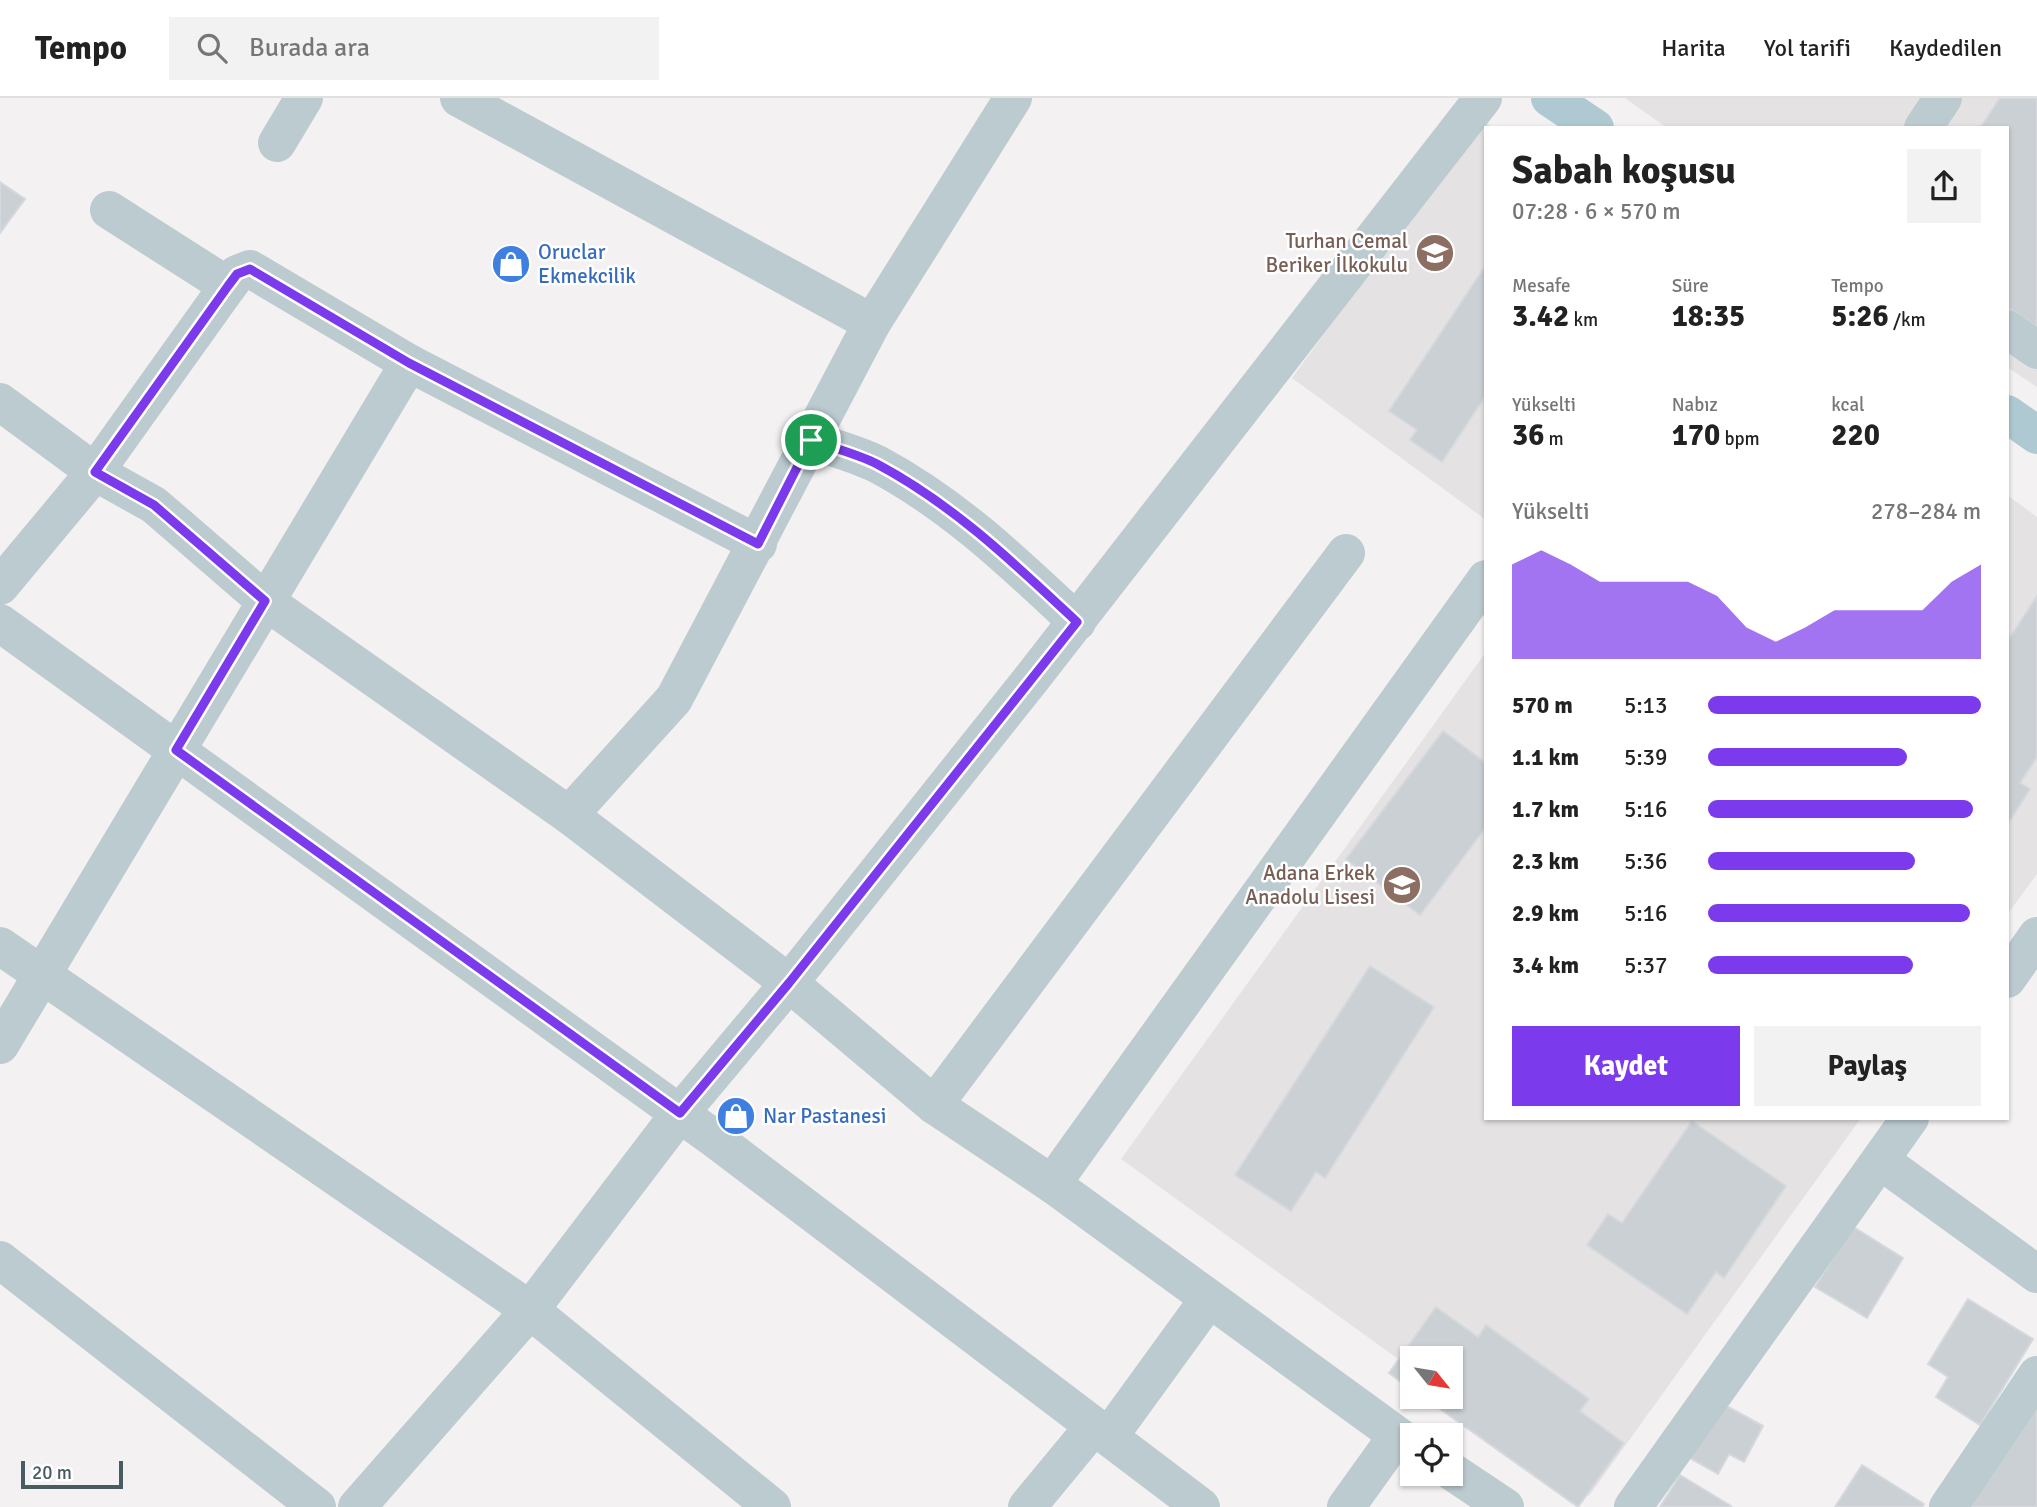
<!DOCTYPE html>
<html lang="tr">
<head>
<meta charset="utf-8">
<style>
	:root { --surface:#fff; --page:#f2f2f2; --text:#222; --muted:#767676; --line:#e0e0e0; --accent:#7c3aed }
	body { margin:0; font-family:Signika,sans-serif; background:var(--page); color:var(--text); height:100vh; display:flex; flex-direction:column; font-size:26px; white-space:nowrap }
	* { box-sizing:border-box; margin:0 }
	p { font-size:23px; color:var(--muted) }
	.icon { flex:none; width:38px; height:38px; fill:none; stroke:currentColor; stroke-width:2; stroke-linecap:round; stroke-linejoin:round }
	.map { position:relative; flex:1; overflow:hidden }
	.sheet { position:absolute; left:1484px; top:28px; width:525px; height:994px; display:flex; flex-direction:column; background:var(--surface); border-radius:0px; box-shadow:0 2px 5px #0004 }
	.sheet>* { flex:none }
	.needle { width:46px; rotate:120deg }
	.controls { position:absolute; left:1400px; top:1248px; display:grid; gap:14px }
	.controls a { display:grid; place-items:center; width:63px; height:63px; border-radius:0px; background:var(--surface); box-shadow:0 2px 5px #0004; font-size:35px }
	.scale { position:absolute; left:21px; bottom:18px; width:102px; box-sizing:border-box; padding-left:7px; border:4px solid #475b60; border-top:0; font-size:19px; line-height:24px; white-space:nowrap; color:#475b60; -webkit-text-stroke:5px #fff; paint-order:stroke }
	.pin { position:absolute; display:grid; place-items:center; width:60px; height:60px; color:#fff; margin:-30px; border:4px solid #fff; border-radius:50%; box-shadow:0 2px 7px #0007 }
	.round { display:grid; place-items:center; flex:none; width:74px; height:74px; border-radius:0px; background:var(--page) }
	.overview { display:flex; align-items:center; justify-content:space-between; height:119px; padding:0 28px }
	h1 { font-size:38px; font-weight:800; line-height:52px }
	.stats { display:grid; grid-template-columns:repeat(3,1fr); gap:10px; height:119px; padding:7px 28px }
	.stats div { display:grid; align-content:center }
	.stats b { font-size:30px; font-weight:800 }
	.stats small { font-size:19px; font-weight:400 }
	.stats p { font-size:19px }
	.chart { height:196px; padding:14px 28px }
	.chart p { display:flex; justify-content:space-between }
	.chart svg { width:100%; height:126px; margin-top:7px; fill:var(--accent); opacity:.7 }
	.primary-button { display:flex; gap:14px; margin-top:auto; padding:14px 28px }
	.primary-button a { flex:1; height:80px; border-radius:0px; background:var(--accent); color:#fff; font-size:28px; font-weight:800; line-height:80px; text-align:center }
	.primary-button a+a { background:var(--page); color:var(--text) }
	ul { padding:0 28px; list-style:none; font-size:23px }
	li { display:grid; grid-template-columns:112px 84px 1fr; align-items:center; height:52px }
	li i { height:18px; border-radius:9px; background:var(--accent) }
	header { display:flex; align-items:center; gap:42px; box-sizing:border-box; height:98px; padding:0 35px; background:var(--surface); border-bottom:2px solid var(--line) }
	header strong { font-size:33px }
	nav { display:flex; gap:38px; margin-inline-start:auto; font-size:24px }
	.search { width:490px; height:63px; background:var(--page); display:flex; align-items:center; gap:18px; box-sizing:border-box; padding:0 24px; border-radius:0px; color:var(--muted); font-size:26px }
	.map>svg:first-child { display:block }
	.education { fill:#e5e2e4 }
	.building { fill:#cbd0d4; stroke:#d5d9dd; stroke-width:2 }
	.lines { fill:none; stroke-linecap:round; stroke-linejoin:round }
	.minor { stroke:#bbcbcf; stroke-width:38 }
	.major { stroke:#afc9d2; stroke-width:38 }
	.route-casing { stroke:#fff; stroke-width:14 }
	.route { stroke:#7c3aed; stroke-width:9 }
	.labels { text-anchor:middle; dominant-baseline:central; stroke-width:5; stroke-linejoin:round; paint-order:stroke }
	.education-label { font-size:21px; fill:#785e54; stroke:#fff; text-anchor:end }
	.shop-label { font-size:21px; fill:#366cbe; stroke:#fff; text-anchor:start }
</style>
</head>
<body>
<header>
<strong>Tempo</strong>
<div class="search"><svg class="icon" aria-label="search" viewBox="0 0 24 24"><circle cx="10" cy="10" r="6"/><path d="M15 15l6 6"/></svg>Burada ara</div>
<nav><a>Harita</a><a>Yol tarifi</a><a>Kaydedilen</a></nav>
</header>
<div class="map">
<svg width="2037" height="1409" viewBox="0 0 2037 1409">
	<rect width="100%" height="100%" fill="#f4f1f2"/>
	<g class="education">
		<polygon points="1625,0 2037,0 2037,289 2007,269 2007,30 1667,30"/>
		<polygon points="1481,21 1493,30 1486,30 1486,422 1292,280"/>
		<polygon points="2007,397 2037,419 2037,776 2007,817"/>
		<polygon points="1486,554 1486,1020 1861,1020 1589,1398 1451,1298 1451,1260 1412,1260 1412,1271 1121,1061"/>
	</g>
	<g class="building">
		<polygon points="2000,0 2037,0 2037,229 2007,209 2007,30 1980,30"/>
		<polygon points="0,84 25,101 0,135"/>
		<polygon points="1486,167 1486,297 1442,364 1410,342 1417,332 1389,313"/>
		<polygon points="2037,498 2037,659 2020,685 2030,691 2007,727 2007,544"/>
		<polygon points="1443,633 1486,665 1486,729 1420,817 1346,761"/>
		<polygon points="1370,868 1434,909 1325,1080 1316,1074 1291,1113 1235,1077"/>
		<polygon points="1692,1023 1786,1088 1724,1180 1716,1174 1687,1216 1587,1147 1608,1116 1622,1125"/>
		<polygon points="1852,1128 1903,1160 1867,1220 1815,1189"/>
		<polygon points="1968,1201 2033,1241 1980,1327 1936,1299 1948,1279 1928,1266"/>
		<polygon points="1436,1209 1478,1239 1486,1227 1589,1301 1580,1313 1624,1345 1578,1409 1422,1298 1451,1298 1451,1260 1412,1260 1412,1292 1389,1275"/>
		<polygon points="2037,1281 2037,1409 1956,1409"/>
		<polygon points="1721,1305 1763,1328 1744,1364 1729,1356 1718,1376 1690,1360"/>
		<polygon points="1862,1367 1924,1406 1922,1409 1835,1409"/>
		<polygon points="1680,1377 1731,1408 1730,1409 1660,1409"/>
	</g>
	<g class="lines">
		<g class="minor">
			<polyline points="459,0 872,225"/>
			<polyline points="1923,30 1943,0"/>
			<polyline points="277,45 304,0"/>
			<polyline points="109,112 228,188"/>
			<polyline points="2007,231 2037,252"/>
			<polyline points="0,304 95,374 154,407 265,503 569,717 789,885 934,1007 1052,1086 1412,1348"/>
			<path d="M 811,342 C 833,350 857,356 877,366 C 954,407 1014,465 1077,524"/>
			<polyline points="0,488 95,374 228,188 237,176 250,171 409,265 758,446"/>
			<polyline points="0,525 715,1041 1201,1409"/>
			<polyline points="569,717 674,601 872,225 1013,0"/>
			<polyline points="0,848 530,1212 772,1409"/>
			<polyline points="2007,881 2037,838"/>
			<polyline points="0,947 409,265"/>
			<polyline points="934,1007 1346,455"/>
			<polyline points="1881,1063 2037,1176"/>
			<polyline points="1052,1086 1486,481"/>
			<polyline points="0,1162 317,1409"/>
			<polyline points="1110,1337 1208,1202"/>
			<polyline points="1451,1373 1505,1409"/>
			<polyline points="357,1409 530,1212 680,1015 789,885 1032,580 1483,0"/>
			<polyline points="1027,1409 1094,1328"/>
			<polyline points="1346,1409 1397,1338"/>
			<polyline points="1633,1409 1910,1020"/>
			<polyline points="1948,1409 2037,1277"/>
		</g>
		<g class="major">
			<polyline points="1550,0 1595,30"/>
			<polyline points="2007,316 2037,337"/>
		</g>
	</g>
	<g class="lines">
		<g class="route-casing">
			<path id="route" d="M 250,171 L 409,265 L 758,446 L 811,342 C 833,350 857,356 877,366 C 954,407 1014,465 1077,524 L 789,885 L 680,1015 L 176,652 L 265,503 L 154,407 L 95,374 L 228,188 L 237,176 Z"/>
		</g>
		<use href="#route" class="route"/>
	</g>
	<defs>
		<g id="school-disc" transform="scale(2.0125)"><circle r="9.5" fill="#8d6e63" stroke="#fff"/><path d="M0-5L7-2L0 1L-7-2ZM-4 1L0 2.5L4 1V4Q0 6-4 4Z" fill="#fff"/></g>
		<g id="shop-disc" transform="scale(2.0125)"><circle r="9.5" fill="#3f7fe0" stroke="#fff"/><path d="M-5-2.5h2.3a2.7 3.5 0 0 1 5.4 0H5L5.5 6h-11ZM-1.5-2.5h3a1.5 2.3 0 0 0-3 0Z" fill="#fff"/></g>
	</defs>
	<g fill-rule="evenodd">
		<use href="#school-disc" x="1435" y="155"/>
		<use href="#shop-disc" x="511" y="166"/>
		<use href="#school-disc" x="1402" y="787"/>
		<use href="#shop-disc" x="736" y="1018"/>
	</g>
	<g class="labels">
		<g class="education-label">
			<text x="1408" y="143">Turhan Cemal<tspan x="1408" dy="24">Beriker İlkokulu</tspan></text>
			<text x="1375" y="775">Adana Erkek<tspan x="1375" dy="24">Anadolu Lisesi</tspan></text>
		</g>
		<g class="shop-label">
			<text x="538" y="154">Oruclar<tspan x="538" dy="24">Ekmekcilik</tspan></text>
			<text x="763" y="1018">Nar Pastanesi</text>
		</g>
	</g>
</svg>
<div class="controls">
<a><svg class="needle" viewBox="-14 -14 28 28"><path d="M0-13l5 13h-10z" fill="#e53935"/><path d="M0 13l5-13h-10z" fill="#767676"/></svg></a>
<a><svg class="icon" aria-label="locate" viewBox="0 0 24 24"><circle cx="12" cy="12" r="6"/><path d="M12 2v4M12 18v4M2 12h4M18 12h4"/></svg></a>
</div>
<div class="scale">20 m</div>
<div class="pin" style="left:811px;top:342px;background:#1e9e55"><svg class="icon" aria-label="arrive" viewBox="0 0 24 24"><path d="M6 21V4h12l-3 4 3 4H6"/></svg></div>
<section class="sheet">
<div class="overview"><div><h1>Sabah koşusu</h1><p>07:28 · 6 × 570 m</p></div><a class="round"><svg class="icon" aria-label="share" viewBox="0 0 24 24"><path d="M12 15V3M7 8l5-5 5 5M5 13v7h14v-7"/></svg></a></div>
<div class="stats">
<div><p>Mesafe</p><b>3.42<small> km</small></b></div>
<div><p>Süre</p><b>18:35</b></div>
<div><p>Tempo</p><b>5:26<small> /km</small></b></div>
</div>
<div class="stats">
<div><p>Yükselti</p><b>36<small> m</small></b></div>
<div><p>Nabız</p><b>170<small> bpm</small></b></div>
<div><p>kcal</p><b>220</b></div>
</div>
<div class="chart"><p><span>Yükselti</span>278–284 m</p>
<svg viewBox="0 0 160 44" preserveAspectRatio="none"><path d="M0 44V11L10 6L20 11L30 17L40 17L50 17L60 17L70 22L80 33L90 38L100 33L110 27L120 27L130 27L140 27L150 17L160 11V44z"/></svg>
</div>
<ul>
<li><b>570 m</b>5:13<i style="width:100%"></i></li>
<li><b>1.1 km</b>5:39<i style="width:73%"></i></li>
<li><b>1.7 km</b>5:16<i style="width:97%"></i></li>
<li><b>2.3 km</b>5:36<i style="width:76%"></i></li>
<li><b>2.9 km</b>5:16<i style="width:96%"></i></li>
<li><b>3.4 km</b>5:37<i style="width:75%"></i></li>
</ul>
<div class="primary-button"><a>Kaydet</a><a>Paylaş</a></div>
</section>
</div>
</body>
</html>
